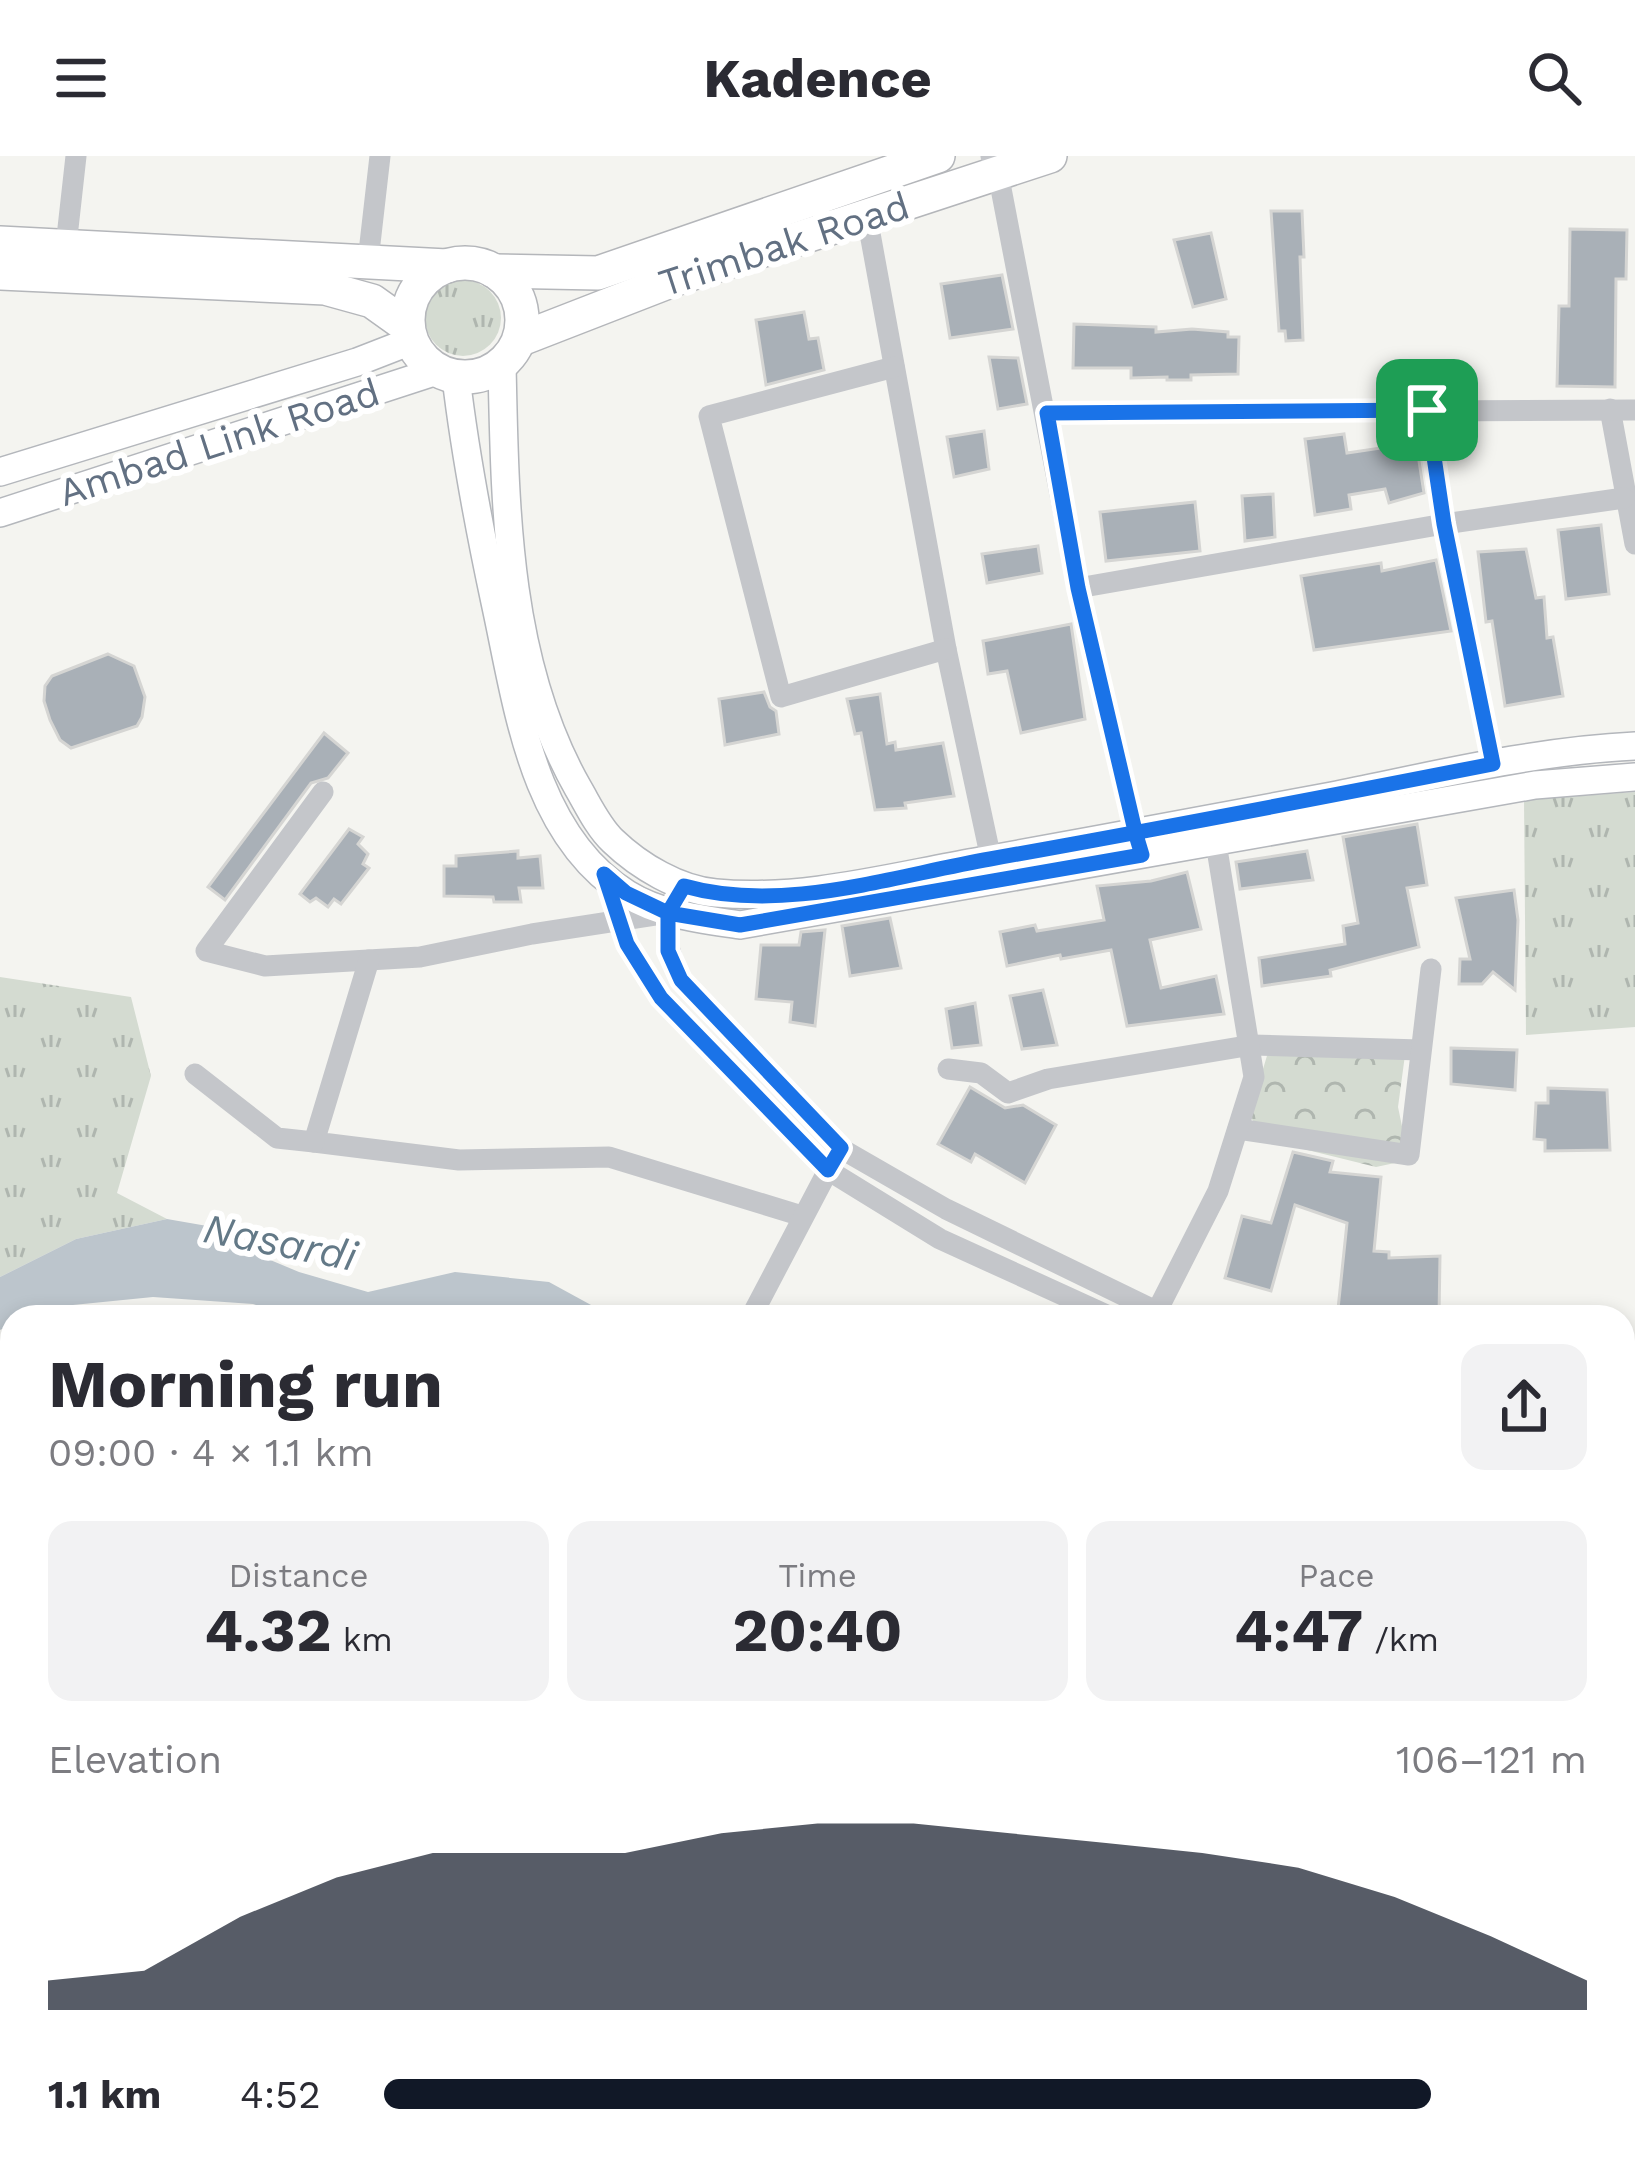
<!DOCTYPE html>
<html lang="en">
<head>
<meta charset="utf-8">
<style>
	:root { --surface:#fff; --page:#f2f2f3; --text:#2b2b33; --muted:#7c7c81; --accent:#111827 }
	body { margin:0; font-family:"Work Sans",sans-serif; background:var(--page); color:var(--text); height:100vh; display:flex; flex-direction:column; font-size:45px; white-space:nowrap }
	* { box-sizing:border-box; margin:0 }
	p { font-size:39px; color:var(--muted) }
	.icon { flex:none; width:66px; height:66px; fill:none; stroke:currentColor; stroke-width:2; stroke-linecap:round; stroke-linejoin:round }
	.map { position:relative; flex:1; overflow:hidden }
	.drawer { position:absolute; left:0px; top:1149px; width:1635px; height:861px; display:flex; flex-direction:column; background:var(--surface); border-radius:36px 36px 0 0; box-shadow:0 6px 18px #0003 }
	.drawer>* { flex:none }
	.pin { position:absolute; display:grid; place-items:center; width:102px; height:102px; color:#fff; margin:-51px; border-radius:24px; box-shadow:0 6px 18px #0006 }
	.round { display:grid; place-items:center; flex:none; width:126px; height:126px; border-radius:24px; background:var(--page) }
	.headline { display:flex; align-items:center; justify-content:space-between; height:204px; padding:0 48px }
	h1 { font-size:66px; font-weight:700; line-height:90px }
	.metrics { display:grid; grid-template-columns:repeat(3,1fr); gap:18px; height:204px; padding:12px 48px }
	.metrics div { display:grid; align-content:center; border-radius:24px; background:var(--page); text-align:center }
	.metrics b { font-size:60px; font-weight:700 }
	.metrics small { font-size:33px; font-weight:400 }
	.metrics p { font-size:33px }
	.chart { height:336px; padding:24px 48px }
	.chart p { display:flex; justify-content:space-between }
	.chart svg { width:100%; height:216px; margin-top:12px; fill:var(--accent); opacity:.7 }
	ul { padding:0 48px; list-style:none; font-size:39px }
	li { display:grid; grid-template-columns:192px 144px 1fr; align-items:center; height:90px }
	li i { height:30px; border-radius:15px; background:var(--accent) }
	header { display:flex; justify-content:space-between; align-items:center; height:156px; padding:0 48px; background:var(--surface); font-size:54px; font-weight:700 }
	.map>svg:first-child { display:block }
	.grass { fill:url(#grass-tufts) }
	.forest { fill:url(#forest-crowns) }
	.water { fill:#bcc5cc }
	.building { fill:#a9b0b7; stroke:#d5d5d3; stroke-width:3 }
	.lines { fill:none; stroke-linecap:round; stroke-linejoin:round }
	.major-casing { stroke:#b4b7bc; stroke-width:30 }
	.highway-casing { stroke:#b4b6ba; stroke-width:36 }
	.minor { stroke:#c4c6ca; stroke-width:21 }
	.major { stroke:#fff; stroke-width:27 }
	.highway { stroke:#fff; stroke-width:33 }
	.route-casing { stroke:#fff; stroke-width:24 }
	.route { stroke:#1a73e8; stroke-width:15 }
	.labels { text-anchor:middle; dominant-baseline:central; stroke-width:12; stroke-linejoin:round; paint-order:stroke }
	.street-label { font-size:39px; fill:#627082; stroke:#fff }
	.water-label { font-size:42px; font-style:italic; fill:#637987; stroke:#fff }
</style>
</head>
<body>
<header><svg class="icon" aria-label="menu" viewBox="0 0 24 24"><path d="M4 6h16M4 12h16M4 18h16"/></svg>Kadence<svg class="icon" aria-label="search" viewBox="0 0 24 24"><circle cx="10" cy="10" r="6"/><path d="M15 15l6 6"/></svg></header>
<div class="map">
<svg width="1635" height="2008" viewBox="0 0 1635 2008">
	<defs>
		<pattern id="grass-tufts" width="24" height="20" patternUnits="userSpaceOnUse" patternTransform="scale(3)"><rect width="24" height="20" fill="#d4dbd1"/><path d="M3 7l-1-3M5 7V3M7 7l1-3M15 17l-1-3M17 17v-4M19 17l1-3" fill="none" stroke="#afb6af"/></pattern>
		<pattern id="forest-crowns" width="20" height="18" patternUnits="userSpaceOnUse" patternTransform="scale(3)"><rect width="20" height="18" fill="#d4dbd1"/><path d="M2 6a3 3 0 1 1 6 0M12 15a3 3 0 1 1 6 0" fill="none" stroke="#afb6af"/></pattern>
	</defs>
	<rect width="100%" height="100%" fill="#f4f4f0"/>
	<g class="grass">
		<circle cx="463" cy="162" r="38"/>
		<polygon points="1635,636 1635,871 1526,879 1524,644"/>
		<polygon points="0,821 131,841 151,920 117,1037 167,1063 76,1083 0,1121"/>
	</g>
	<polygon class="forest" points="1269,893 1405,899 1398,951 1409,1004 1376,1011 1271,985 1249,960"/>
	<polygon class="water" points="167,1063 213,1071 256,1098 299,1116 368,1136 455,1116 549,1126 613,1161 463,1161 445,1155 425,1161 288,1161 253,1148 153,1141 43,1152 25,1161 12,1161 12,1168 0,1174 0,1121 76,1083"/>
	<g class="building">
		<polygon points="1271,55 1302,55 1304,101 1300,101 1303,184 1286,185 1285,175 1279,175"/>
		<polygon points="1570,73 1627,74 1626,123 1616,123 1615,231 1557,230 1559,150 1569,150"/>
		<polygon points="1211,77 1226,143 1193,151 1174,84"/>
		<polygon points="1002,119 1013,173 950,182 941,128"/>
		<polygon points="804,156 809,183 818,182 824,214 766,229 756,164"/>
		<polygon points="1074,168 1156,171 1156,176 1192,173 1228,176 1228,181 1239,181 1238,218 1191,219 1191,224 1167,224 1167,221 1131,222 1131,212 1073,212"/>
		<polygon points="989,201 1018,202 1027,248 998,253"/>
		<polygon points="1414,273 1424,337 1389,347 1385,333 1349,339 1351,353 1315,359 1305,283 1344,278 1347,297 1381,292 1380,277"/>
		<polygon points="984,275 989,313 954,321 947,281"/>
		<polygon points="1273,338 1275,381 1245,385 1242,340"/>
		<polygon points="1195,346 1200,395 1106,405 1100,356"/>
		<polygon points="1601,369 1609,438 1566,443 1558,374"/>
		<polygon points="1038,390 1042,417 987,427 982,398"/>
		<polygon points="1526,393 1536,442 1544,441 1547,482 1553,481 1563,540 1505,550 1492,465 1486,466 1478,396"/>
		<polygon points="1436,404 1451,475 1314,494 1301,420 1381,407 1382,415"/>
		<polygon points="1071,468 1085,563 1021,577 1007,515 988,518 983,485"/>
		<polygon points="108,498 134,510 145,541 142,561 137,570 71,592 60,584 50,564 44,545 45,530 52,520"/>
		<polygon points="764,536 770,551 776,555 779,578 725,589 719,543"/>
		<polygon points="880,538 887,588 895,586 896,594 943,587 954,640 905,647 906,652 875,654 861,577 855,578 847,543"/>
		<polygon points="324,577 348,597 328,622 311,627 225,744 208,731"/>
		<polygon points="1417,668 1427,729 1407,732 1419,791 1330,814 1331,820 1262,830 1259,802 1345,788 1343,770 1358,767 1343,681"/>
		<polygon points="349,673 363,681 358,688 368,698 363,708 369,712 341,748 334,743 328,751 316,742 310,746 300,738"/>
		<polygon points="518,695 518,702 540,700 543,732 519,732 521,746 494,746 493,741 444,740 444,710 456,710 456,700"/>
		<polygon points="1307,695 1313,724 1240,733 1236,706"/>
		<polygon points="1187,716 1201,773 1150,784 1161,832 1216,820 1224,858 1127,870 1111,794 1061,803 1060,799 1007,810 1000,776 1035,769 1037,775 1104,764 1097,730 1151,725"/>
		<polygon points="1514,734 1518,764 1515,834 1493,816 1482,828 1459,828 1460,803 1470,803 1456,742"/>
		<polygon points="890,762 901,812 850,820 842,770"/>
		<polygon points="825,774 815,870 790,866 792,846 756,843 761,789 799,789 801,776"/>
		<polygon points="1043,834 1057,889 1022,893 1010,840"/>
		<polygon points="975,847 981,889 952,892 946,853"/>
		<polygon points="1451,892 1517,894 1515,934 1451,928"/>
		<polygon points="970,931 1005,952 1023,949 1056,969 1025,1027 975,998 971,1006 938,988"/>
		<polygon points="1548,932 1607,934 1610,994 1545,995 1545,984 1534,983 1536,947 1548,947"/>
		<polygon points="1293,996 1333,1005 1330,1016 1381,1021 1374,1095 1389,1096 1389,1102 1440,1100 1439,1160 1338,1153 1347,1067 1295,1049 1271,1135 1225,1122 1242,1060 1271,1067"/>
	</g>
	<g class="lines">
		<g class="major-casing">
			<g id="major">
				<path d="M 502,209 C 505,350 506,506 578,632 C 588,649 598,671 613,685 C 639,710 679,734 716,737 C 803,745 890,721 975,706 C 1094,684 1213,663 1332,640 C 1432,620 1532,595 1635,590"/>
				<path d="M 456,221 C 465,298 479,371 495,446 C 517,546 531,678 627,738 C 661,759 701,763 740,769 L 1535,629 L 1635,621"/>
				<polyline points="0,316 357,206 411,185"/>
				<polyline points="0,357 437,215"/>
			</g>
		</g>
		<g class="highway-casing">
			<g id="highway">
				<polyline points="0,87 447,110"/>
				<circle cx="465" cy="164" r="57"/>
				<polyline points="494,115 598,117 938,0"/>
				<polyline points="0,117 325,132 372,145 407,170"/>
				<polyline points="521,183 678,122 1050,0"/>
			</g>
		</g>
		<g class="minor">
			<polyline points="991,0 998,17 1078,432 1140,691"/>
			<polyline points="867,61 946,493 991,703"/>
			<polyline points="66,90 76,0"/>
			<polyline points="368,105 380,0"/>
			<polyline points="894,211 709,260 781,541 946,493"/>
			<polyline points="1610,253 1635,388"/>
			<polyline points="1427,254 1444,368 1493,607"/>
			<polyline points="1047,257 1635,254"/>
			<polyline points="1078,432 1444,368 1624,342"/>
			<polyline points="323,636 206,795 265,810 420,801 532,778 668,757"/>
			<polyline points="604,719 627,788 661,842 828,1014 940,1083 1111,1161"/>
			<path d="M 674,746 C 660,772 670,800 681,824 L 840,992 L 946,1053 L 1168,1161"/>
			<polyline points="369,804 314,986 459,1004 609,1001 802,1060"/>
			<polyline points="948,913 981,917 1008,937 1048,923 1252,889 1420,894"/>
			<polyline points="195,918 277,982 314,986"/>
			<polyline points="1238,973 1409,999 1431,813"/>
			<polyline points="751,1161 834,1003"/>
			<polyline points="1154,1161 1218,1035 1254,921 1216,687"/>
			<polyline points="1623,1204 1635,1204"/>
			<polyline points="0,1432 0,1447"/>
			<polyline points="1623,1463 1635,1464"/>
			<polyline points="1623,1660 1635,1661"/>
			<polyline points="1623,1780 1635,1780"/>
			<polyline points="1623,1942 1635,1945"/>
			<polyline points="852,1998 853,2008"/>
			<polyline points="978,1998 979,2008"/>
			<polyline points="126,2008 127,1998"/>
			<polyline points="374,2008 375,1998"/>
		</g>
		<use href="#major" class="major"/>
		<use href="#highway" class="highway"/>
	</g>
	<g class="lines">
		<g class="route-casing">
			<path id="route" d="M 1427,254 L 1444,368 L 1493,608 C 1325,641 1158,673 990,703 C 892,720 783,758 684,730 L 668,757 L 626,737 L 604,718 L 627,788 L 661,842 L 828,1014 L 841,992 L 681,824 L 668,795 L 668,757 L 740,769 L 1142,699 L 1136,679 L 1078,432 L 1047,257 L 1427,254"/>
		</g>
		<use href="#route" class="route"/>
	</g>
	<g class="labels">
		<g class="street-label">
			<text transform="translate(784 88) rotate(-18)">Trimbak Road</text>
			<text transform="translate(219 286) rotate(-18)">Ambad Link Road</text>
		</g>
		<g class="water-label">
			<text transform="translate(280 1086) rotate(11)">Nasardi</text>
		</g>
	</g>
</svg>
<div class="pin" style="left:1427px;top:254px;background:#1e9e55"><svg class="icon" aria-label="arrive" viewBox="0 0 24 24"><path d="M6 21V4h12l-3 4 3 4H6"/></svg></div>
<section class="drawer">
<div class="headline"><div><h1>Morning run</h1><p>09:00 · 4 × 1.1 km</p></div><a class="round"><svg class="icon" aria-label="share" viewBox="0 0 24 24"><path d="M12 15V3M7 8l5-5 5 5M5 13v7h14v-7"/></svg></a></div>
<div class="metrics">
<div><p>Distance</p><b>4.32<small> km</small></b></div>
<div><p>Time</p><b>20:40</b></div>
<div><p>Pace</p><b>4:47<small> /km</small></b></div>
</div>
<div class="chart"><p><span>Elevation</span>106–121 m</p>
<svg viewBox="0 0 160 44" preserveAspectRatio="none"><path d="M0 44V38L10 36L20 25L30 17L40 12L50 12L60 12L70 8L80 6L90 6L100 8L110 10L120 12L130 15L140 21L150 29L160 38V44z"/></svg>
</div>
<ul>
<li><b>1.1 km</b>4:52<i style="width:87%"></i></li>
</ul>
</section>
</div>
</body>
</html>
